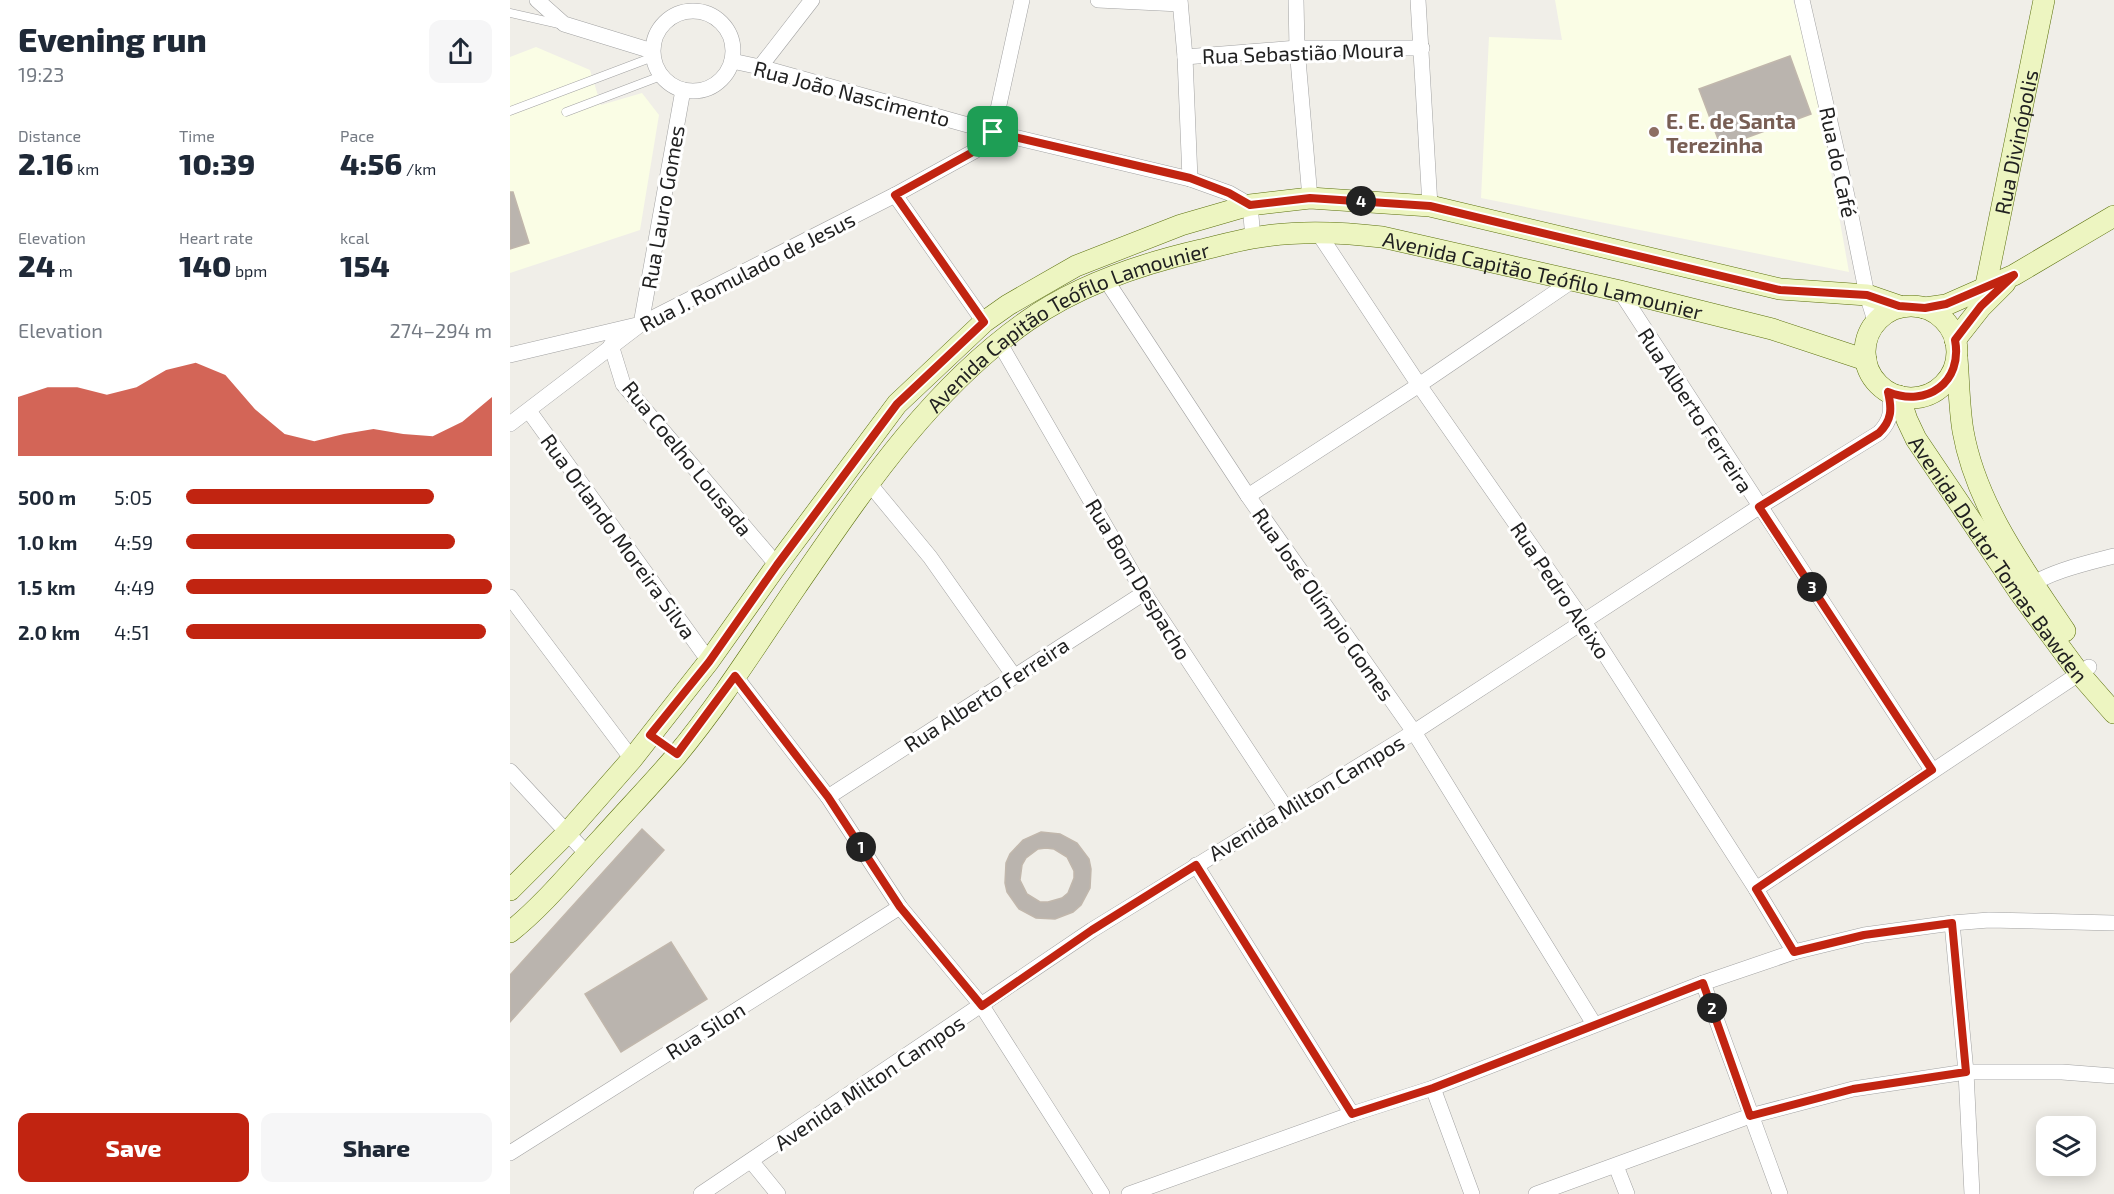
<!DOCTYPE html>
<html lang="en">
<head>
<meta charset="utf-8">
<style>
	:root { --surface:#fff; --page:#f6f6f7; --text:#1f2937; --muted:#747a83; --accent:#c12411 }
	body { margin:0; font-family:"Exo 2",sans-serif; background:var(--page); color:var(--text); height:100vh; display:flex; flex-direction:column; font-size:22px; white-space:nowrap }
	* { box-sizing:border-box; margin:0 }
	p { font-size:20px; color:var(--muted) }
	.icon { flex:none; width:33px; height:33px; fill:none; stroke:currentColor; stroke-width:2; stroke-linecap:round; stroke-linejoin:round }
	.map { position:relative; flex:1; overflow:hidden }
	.panel { display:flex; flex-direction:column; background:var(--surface); width:510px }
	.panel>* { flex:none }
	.fabs { position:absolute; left:1526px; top:1116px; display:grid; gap:12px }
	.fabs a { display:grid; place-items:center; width:60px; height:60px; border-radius:12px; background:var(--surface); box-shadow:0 3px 15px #0003; font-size:30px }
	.pin { position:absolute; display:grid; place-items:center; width:51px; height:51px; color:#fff; margin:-26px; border-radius:12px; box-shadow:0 3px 9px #0006 }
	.km { position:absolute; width:30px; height:30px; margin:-15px; border-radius:50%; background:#222; color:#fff; font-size:16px; line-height:30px; text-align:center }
	.round { display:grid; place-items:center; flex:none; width:63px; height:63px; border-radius:12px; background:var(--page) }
	.head { display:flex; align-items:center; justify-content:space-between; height:102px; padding:0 18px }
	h1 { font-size:33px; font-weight:800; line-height:45px }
	.figures { display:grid; grid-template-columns:repeat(3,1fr); gap:9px; height:102px; padding:6px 18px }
	.figures div { display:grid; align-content:center }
	.figures b { font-size:30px; font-weight:800 }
	.figures small { font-size:16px; font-weight:400 }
	.figures p { font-size:16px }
	.chart { height:168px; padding:12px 18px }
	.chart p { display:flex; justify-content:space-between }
	.chart svg { width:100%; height:108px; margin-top:6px; fill:var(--accent); opacity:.7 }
	.primary-button { display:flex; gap:12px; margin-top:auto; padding:12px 18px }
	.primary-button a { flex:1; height:69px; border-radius:12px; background:var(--accent); color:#fff; font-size:24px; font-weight:800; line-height:69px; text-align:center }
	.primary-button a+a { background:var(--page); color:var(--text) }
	ul { padding:0 18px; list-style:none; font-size:20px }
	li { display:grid; grid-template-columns:96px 72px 1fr; align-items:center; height:45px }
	li i { height:15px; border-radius:8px; background:var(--accent) }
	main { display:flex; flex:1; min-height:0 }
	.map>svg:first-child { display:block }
	.education { fill:#fafde5 }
	.building { fill:#bab4ae; stroke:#c1b7ac; stroke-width:1.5; fill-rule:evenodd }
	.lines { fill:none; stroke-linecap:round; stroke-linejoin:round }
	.lane-casing { stroke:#a2a2a2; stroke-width:9 }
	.street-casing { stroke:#a2a2a2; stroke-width:16 }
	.secondary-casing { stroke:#5c710e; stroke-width:22 }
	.lane { stroke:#fff; stroke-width:8 }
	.street { stroke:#fff; stroke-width:15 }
	.secondary { stroke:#edf5c1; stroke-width:21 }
	.route-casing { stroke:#fff; stroke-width:12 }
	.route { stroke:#c12411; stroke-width:8 }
	.education-dot { fill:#8d6e63; stroke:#fff; stroke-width:2 }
	.labels { text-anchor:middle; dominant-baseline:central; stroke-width:6; stroke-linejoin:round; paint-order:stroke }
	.street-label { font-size:21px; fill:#212121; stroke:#fff }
	.education-label { font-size:21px; font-weight:bold; fill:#785e54; stroke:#fff; text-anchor:start }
</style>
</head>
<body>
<main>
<section class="panel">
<div class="head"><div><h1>Evening run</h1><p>19:23</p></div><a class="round"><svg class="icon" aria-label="share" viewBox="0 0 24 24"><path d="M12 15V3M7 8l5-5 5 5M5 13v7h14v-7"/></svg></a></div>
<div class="figures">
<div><p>Distance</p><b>2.16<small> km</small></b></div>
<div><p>Time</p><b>10:39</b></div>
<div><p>Pace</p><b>4:56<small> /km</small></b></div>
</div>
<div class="figures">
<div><p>Elevation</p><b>24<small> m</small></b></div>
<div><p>Heart rate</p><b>140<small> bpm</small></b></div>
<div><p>kcal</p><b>154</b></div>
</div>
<div class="chart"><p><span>Elevation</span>274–294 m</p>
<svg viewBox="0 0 160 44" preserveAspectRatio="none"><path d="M0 44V20L10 16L20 16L30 19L40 16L50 9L60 6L70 11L80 25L90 35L100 38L110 35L120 33L130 35L140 36L150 30L160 20V44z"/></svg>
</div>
<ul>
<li><b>500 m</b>5:05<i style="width:81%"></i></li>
<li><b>1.0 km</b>4:59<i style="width:88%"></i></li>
<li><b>1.5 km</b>4:49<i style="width:100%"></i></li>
<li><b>2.0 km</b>4:51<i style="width:98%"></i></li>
</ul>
<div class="primary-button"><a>Save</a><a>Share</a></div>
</section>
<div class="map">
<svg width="1604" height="1194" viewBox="0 0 1604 1194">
	<rect width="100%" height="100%" fill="#f0eee8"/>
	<g class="education">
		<polygon points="1045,0 1283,0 1302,66 1339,272 971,198 979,37 1052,40"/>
		<polygon points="26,47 80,70 91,105 132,93 149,115 130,230 0,273 0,57"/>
	</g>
	<g class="building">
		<polygon points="1280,56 1301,114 1211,147 1189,89"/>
		<polygon points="0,192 3,192 19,243 0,249"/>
		<polygon points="132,829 154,850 0,1022 0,975"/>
		<path d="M 531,832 L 550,834 L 567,843 L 579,859 L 581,869 L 580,888 L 571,905 L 563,912 L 545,919 L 526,918 L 509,909 L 497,892 L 495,883 L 496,863 L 500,854 L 513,840 ZM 536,848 L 544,849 L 557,857 L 564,871 L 564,878 L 558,893 L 552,898 L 538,902 L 530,902 L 517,894 L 510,880 L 512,865 L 516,858 L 528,849 Z"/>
		<polygon points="161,942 197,999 111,1052 75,994"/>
	</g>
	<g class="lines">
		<g class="lane-casing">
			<g id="lane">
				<polyline points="0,13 49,24"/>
				<polyline points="0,111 143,57"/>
				<polyline points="56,112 151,76"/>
			</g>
		</g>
		<g class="street-casing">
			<g id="street">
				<polyline points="27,0 54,24 142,51"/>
				<polyline points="588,0 670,4"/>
				<polyline points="670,0 675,57 680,179"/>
				<polyline points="786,0 787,48 800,198"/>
				<polyline points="908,0 920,206"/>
				<polyline points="1292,0 1337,196 1357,295 1366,324"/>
				<circle cx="183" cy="51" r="40"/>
				<polyline points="675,57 787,48 912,48"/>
				<polyline points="222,61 250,67 483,132 680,179 719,193 740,205 743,238"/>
				<polyline points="250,67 302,0"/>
				<polyline points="385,195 474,322"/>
				<polyline points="809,234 909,385 1073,620 1246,889 1284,952"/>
				<polyline points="596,280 738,496 904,732 1084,1024"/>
				<polyline points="1110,291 1422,770"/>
				<polyline points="489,342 634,593 777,810"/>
				<polyline points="101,345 113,384 267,565"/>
				<polyline points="0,355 131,324 173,90"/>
				<polyline points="19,411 199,661"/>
				<polyline points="0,424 131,324 385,195 470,148 483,132 512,0"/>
				<polyline points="358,482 420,557 504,676"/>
				<polyline points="738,496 909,385 1062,281"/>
				<path d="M 1515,589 C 1537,572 1577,563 1604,556"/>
				<polyline points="0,597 122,759"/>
				<polyline points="225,676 318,797 390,907 472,1006 592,1194"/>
				<polyline points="0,771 77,854"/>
				<polyline points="318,797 634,593"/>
				<polyline points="686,865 842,1114"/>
				<polyline points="1246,889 1579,667"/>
				<polyline points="1442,923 1456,1072 1462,1194"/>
				<polyline points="1193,983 1270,1194"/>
				<polyline points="923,1088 962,1194"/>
				<polyline points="0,1153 390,907"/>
				<polyline points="241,1161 268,1194"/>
				<polyline points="1106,1166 1117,1194"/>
				<path d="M 191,1194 L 582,930 L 904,732 L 1249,507 L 1369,433 C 1382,420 1382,409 1379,392"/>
				<polyline points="619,1194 842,1114 923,1088 1193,983 1284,952 1354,935 1442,923 1479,920 1604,923"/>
				<polyline points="1026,1194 1240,1116 1343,1089 1456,1072 1552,1072 1604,1076"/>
			</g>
		</g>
		<g class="secondary-casing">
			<g id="secondary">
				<path id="s1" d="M 1476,285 L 1534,0"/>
				<circle cx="1401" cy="352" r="46"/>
				<polyline points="1415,308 1436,305 1504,275 1604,216"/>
				<polyline points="1445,340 1471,307 1495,283"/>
				<path d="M 1447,358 C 1449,382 1449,407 1453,431 C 1466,505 1514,570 1555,631"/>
				<path id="s2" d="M 1389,396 L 1397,420 L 1406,439 L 1510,593 L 1569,673 L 1604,713"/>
				<polyline points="0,890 57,833 122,759 199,661 267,565 387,404 474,322 498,305 566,266 671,225 740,205 800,198 920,206 1270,289 1357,295 1389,306"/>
				<path id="s3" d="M 0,932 C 32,907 63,869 91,839 C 116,811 142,784 166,756 C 210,703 247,644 286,587 C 353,490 419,390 517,321 C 568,285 630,264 691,250 C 708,246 725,241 743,238 C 785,230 830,232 872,237 L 1110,291 L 1262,329 L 1356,360"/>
			</g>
		</g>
		<use href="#lane" class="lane"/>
		<use href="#street" class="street"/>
		<use href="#secondary" class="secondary"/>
	</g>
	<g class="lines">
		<g class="route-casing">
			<path id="route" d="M 483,132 L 680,178 L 719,193 L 740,205 L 800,198 L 920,206 L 1270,290 L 1357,295 L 1389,306 L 1415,308 L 1436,304 L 1504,275 L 1471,306 L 1445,340 C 1453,382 1417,408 1378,392 C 1382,409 1382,420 1369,433 L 1249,507 L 1422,770 L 1246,889 L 1284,952 L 1354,935 L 1442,923 L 1456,1072 L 1343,1089 L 1240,1116 L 1193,983 L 923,1088 L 842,1114 L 686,865 L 582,930 L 472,1006 L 390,907 L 318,797 L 225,676 L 167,754 L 140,735 L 199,662 L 267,565 L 387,404 L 474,322 L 385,195 L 470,148 Z"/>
		</g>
		<use href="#route" class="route"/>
	</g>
	<circle class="education-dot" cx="1144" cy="132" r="6"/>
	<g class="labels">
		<g class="street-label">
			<text transform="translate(793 52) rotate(-2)">Rua Sebastião Moura</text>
			<text transform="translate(342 93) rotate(15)">Rua João Nascimento</text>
			<text stroke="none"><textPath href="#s1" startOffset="146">Rua Divinópolis</textPath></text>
			<text transform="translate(1329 162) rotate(78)">Rua do Café</text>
			<text transform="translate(152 207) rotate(-80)">Rua Lauro Gomes</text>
			<text transform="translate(237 271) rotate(-27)">Rua J. Romulado de Jesus</text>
			<text stroke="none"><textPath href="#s3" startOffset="1341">Avenida Capitão Teófilo Lamounier</textPath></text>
			<text stroke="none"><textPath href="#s3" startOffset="837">Avenida Capitão Teófilo Lamounier</textPath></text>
			<text transform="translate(1186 410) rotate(57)">Rua Alberto Ferreira</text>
			<text transform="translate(178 458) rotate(51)">Rua Coelho Lousada</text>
			<text transform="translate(109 536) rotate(54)">Rua Orlando Moreira Silva</text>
			<text stroke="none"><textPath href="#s2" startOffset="192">Avenida Doutor Tomas Bawden</textPath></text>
			<text transform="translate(629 579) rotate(59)">Rua Bom Despacho</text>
			<text transform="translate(1051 590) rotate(56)">Rua Pedro Aleixo</text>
			<text transform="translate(814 604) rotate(55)">Rua José Olímpio Gomes</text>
			<text transform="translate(476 694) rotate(-33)">Rua Alberto Ferreira</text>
			<text transform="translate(796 797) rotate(-31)">Avenida Milton Campos</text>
			<text transform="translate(195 1030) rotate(-32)">Rua Silon</text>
			<text transform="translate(359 1082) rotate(-34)">Avenida Milton Campos</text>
		</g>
		<g class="education-label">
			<text x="1156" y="120">E. E. de Santa<tspan x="1156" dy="24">Terezinha</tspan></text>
		</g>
	</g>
</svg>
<div class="fabs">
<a><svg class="icon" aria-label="layers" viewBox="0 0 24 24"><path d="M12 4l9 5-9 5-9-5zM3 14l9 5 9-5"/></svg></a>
</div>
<div class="pin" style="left:483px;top:132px;background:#1e9e55"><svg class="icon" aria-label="arrive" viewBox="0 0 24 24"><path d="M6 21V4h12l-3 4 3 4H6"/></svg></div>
<b class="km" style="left:351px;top:847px">1</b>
<b class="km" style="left:1202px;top:1008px">2</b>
<b class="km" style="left:1302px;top:587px">3</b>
<b class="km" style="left:851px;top:201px">4</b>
</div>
</main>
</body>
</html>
